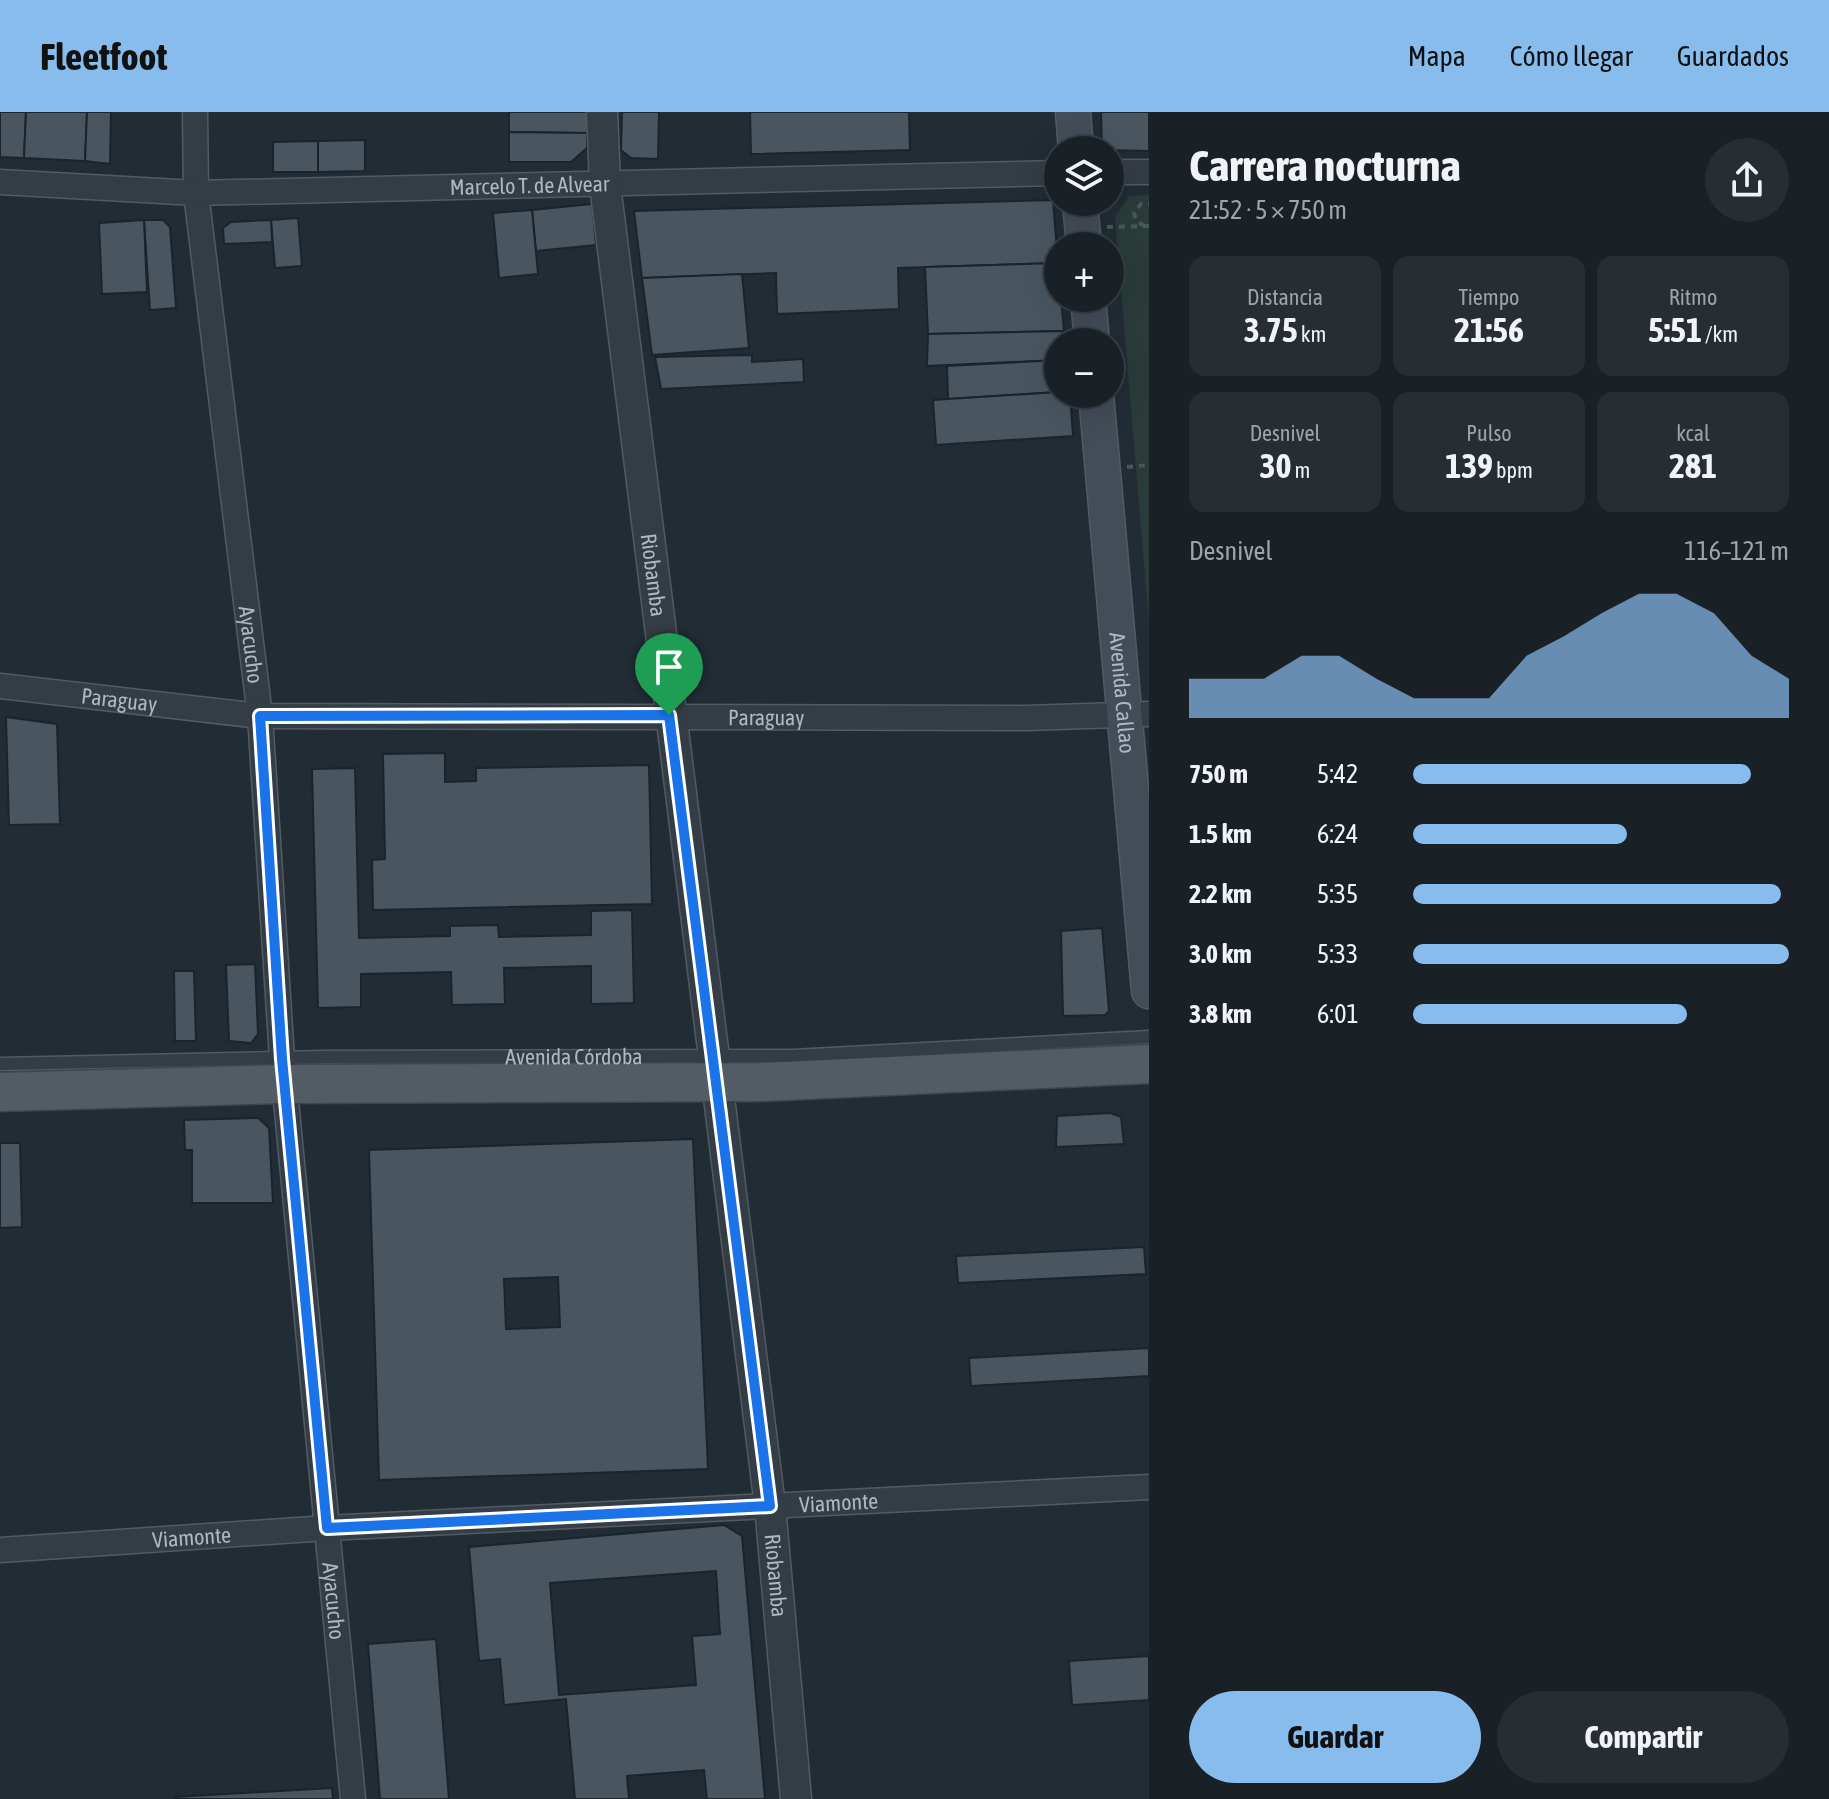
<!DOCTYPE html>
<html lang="es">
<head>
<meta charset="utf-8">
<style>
	:root { --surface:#192127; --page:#262e33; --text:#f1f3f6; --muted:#9fa3a7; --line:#373e44; --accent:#88bced }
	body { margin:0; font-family:"Asap Condensed",sans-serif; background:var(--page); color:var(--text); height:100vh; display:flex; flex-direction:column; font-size:30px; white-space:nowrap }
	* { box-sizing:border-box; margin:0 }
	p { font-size:26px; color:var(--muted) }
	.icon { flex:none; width:44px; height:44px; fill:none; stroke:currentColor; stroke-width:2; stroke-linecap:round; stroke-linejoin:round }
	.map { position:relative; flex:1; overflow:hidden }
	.sheet { display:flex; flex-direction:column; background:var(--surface); width:680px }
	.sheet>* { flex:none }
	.controls { position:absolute; left:1044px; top:24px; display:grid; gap:16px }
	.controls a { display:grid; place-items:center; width:80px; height:80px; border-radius:50%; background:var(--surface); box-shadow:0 8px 32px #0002,0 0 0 2px var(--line); font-size:40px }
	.pin { position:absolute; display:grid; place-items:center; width:68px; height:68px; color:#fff; margin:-82px -34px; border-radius:50% 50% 50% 0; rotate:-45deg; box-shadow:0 0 8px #0007 }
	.pin .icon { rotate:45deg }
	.round { display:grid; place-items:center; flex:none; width:84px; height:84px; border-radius:42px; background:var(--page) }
	.headline { display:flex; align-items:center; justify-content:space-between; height:136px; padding:0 40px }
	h1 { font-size:44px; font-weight:700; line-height:60px }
	.stats { display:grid; grid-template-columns:repeat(3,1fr); gap:12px; height:136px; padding:8px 40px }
	.stats div { display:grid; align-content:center; border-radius:16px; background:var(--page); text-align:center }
	.stats b { font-size:34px; font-weight:700 }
	.stats small { font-size:22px; font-weight:400 }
	.stats p { font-size:22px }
	.chart { height:224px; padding:16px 40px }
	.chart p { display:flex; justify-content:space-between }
	.chart svg { width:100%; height:144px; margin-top:8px; fill:var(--accent); opacity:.7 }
	.primary-button { display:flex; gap:16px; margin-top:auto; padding:16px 40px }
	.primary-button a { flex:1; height:92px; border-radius:48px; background:var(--accent); color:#111; font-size:32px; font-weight:700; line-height:92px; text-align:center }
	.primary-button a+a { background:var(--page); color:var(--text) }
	ul { padding:0 40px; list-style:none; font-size:26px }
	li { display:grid; grid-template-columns:128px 96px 1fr; align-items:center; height:60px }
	li i { height:20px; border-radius:10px; background:var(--accent) }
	header { display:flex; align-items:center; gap:48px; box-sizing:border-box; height:112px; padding:0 40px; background:var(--accent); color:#111 }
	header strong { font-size:38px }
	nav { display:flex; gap:44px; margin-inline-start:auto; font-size:28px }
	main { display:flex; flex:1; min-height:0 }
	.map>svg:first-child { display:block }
	.green { fill:#293c39 }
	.building { fill:#495660; stroke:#1c242b; stroke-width:2; fill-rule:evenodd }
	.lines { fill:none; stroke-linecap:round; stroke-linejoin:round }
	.service-casing { stroke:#525b63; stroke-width:15 }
	.minor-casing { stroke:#525b63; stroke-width:27 }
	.tertiary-casing { stroke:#525b63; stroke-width:33 }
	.secondary-casing { stroke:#525b63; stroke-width:37 }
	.primary-casing { stroke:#3e464e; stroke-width:41 }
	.path { stroke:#465959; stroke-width:4; stroke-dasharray:6 6; stroke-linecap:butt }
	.service { stroke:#343d45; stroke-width:12 }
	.minor { stroke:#343d45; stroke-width:24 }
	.tertiary { stroke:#343d45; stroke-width:30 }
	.secondary { stroke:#434d57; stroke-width:34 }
	.primary { stroke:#525c65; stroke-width:38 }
	.route-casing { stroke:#fff; stroke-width:16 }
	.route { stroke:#1a73e8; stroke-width:10 }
	.labels { text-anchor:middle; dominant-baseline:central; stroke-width:6; stroke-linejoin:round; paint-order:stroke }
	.street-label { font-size:22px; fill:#aeb8c2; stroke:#1a2229 }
</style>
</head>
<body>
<header>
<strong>Fleetfoot</strong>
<nav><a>Mapa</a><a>Cómo llegar</a><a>Guardados</a></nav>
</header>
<main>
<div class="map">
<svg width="1149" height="1687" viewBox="0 0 1149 1687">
	<rect width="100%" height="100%" fill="#212c34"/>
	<polygon class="green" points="1149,83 1149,512 1115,105 1129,84"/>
	<g class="building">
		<polygon points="0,0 26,0 24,46 0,45"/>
		<polygon points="26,0 87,0 85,49 24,46"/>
		<polygon points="87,0 111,0 110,52 85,49"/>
		<polygon points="509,0 587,0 587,21 509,20"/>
		<polygon points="622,0 659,0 658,47 631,46 621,38"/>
		<polygon points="750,0 909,0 910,38 751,42"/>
		<polygon points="1101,0 1149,0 1149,39 1102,38"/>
		<polygon points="509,20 587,21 587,36 571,50 509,50"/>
		<polygon points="365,28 365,59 318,60 318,29"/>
		<polygon points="318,29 318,60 273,60 273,30"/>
		<polygon points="1053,88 1058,151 898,156 899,197 777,202 776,161 642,166 634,99"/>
		<polygon points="592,92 596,133 536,139 532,98"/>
		<polygon points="532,98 538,162 499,166 493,101"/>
		<polygon points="298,106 302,154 275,156 271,108"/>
		<polygon points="144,108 163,108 170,115 176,196 150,198"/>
		<polygon points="144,108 147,180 102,182 99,111"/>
		<polygon points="271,108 272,130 224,132 223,116 231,110"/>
		<polygon points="1058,151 1058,186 1061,186 1064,219 928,222 925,155"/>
		<polygon points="742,162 749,236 652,243 642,166"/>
		<polygon points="1064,219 1066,230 1058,230 1058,248 927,254 928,222"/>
		<polygon points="752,243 752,250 803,247 804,270 661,277 655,245"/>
		<polygon points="1058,248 1058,280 948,287 947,254"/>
		<polygon points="1058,280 1070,282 1073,324 936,333 933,288"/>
		<polygon points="6,605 57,612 60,712 9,713"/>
		<polygon points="445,641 445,670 476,669 476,656 649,653 652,792 373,798 372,748 385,747 383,642"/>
		<polygon points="355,656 359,826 450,824 450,814 498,813 499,825 591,823 591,799 632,798 634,891 591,892 591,854 504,856 505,892 452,893 451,860 361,862 361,895 318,896 312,657"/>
		<polygon points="1102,816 1109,899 1105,903 1063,904 1061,819"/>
		<polygon points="255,852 258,922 251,931 229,929 226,853"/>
		<polygon points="174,859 194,859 196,929 175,929"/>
		<polygon points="1110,1001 1121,1005 1124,1032 1056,1035 1057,1004"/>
		<polygon points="258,1006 269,1016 273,1091 192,1091 192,1038 185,1038 184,1008"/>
		<path d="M 693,1027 L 708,1357 L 379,1368 L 369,1038 ZM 558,1165 L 560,1215 L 506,1217 L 504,1167 Z"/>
		<polygon points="0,1031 20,1031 22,1115 0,1116"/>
		<polygon points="1144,1135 1146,1162 958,1171 956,1144"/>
		<polygon points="1149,1236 1149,1264 971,1274 969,1246"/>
		<path d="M 724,1413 L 742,1424 L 765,1687 L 707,1687 L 704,1658 L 627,1664 L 629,1687 L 575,1687 L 566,1587 L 504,1593 L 500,1547 L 479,1549 L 469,1435 ZM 716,1459 L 720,1522 L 692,1524 L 696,1573 L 559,1583 L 550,1471 Z"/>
		<polygon points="436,1527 449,1687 380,1687 368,1532"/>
		<polygon points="1149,1544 1149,1588 1072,1593 1069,1549"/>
		<polygon points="332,1676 333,1687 174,1687 174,1685"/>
	</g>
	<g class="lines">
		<g class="service-casing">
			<g id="service">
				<path id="s1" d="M 0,952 L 324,945 L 793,944 L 1149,925"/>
			</g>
		</g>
		<g class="minor-casing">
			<g id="minor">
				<path id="s2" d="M 195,0 L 196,81 L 260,604 L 282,947 L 353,1687"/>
				<polyline points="1110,60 1149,60"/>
				<path id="s3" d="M 0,70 L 196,81 L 1058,61"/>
				<path id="s4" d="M 0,574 L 260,604 L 1026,606 L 1149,602"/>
				<path id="s5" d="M 0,1438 L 327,1416 L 1149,1375"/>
			</g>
		</g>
		<g class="tertiary-casing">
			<g id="tertiary">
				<path id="s6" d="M 602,0 L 605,73 L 770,1394 L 796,1687"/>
			</g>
		</g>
		<g class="secondary-casing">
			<g id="secondary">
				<polyline points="1073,0 1076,38"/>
				<polyline points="1080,90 1084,134"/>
				<polyline points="1088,186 1092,230"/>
				<path id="s7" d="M 1096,282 L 1149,879"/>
			</g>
		</g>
		<g class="primary-casing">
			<polyline id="primary" points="0,980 284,972 761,970 1149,952"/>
		</g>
		<g class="path">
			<polyline points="1144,114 1136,108 1134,101 1141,92 1149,92"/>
			<polyline points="1107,115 1149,114"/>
			<polyline points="1127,355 1149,353"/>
		</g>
		<use href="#service" class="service"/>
		<use href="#minor" class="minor"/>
		<use href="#tertiary" class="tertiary"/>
		<use href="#secondary" class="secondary"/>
		<use href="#primary" class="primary"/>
	</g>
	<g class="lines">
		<g class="route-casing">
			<polygon id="route" points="669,603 770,1394 327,1416 282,947 260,604"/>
		</g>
		<use href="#route" class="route"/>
	</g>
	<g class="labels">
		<g class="street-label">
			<text stroke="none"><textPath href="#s3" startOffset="530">Marcelo T. de Alvear</textPath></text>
			<text stroke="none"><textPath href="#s6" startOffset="466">Riobamba</textPath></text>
			<text stroke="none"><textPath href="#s2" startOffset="536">Ayacucho</textPath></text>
			<text stroke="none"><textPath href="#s7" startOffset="300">Avenida Callao</textPath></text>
			<text stroke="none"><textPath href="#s4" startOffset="120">Paraguay</textPath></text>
			<text stroke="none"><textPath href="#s4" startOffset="768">Paraguay</textPath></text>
			<text stroke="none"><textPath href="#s1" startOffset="574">Avenida Córdoba</textPath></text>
			<text stroke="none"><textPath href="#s5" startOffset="840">Viamonte</textPath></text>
			<text stroke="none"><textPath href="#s5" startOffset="192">Viamonte</textPath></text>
			<text stroke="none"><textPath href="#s6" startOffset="1474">Riobamba</textPath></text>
			<text stroke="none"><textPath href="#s2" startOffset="1496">Ayacucho</textPath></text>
		</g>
	</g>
</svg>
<div class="controls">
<a><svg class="icon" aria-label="layers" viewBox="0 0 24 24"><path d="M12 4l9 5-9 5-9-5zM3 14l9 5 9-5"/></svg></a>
<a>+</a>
<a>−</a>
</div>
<div class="pin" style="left:669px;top:603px;background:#1e9e55"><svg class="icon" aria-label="arrive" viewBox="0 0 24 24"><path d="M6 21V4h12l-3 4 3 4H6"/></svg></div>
</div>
<section class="sheet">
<div class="headline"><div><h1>Carrera nocturna</h1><p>21:52 · 5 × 750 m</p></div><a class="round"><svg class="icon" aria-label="share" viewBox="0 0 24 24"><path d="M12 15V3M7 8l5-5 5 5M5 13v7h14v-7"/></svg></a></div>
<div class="stats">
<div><p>Distancia</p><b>3.75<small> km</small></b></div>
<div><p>Tiempo</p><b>21:56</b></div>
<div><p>Ritmo</p><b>5:51<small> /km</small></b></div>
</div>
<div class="stats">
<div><p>Desnivel</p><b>30<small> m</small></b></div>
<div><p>Pulso</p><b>139<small> bpm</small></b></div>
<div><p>kcal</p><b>281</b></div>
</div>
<div class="chart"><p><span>Desnivel</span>116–121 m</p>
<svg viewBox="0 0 160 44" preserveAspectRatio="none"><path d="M0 44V32L10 32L20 32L30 25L40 25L50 32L60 38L70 38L80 38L90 25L100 19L110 12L120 6L130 6L140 12L150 25L160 32V44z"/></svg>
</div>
<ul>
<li><b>750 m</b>5:42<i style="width:90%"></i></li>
<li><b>1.5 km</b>6:24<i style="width:57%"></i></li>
<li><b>2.2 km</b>5:35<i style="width:98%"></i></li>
<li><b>3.0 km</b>5:33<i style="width:100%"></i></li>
<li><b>3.8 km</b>6:01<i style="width:73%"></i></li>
</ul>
<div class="primary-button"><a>Guardar</a><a>Compartir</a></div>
</section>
</main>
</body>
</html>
